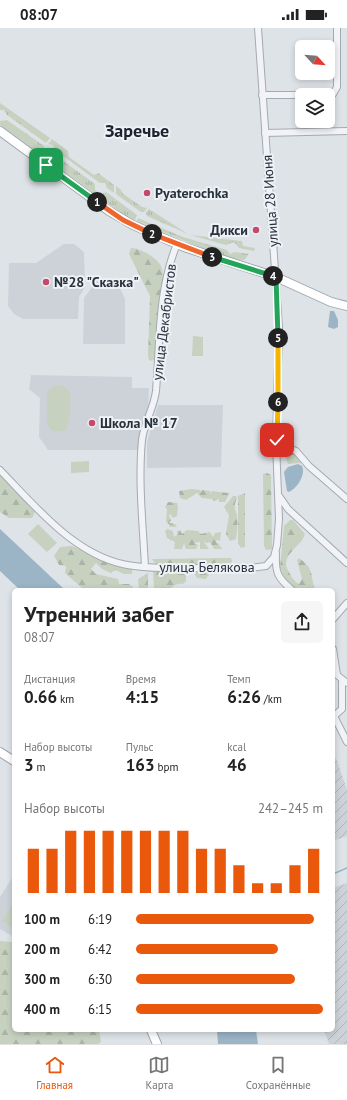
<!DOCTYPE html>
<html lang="ru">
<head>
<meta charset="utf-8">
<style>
	:root { --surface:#fff; --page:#f6f6f6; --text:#222; --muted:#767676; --line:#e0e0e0; --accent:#ea580c }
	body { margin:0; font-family:"PT Sans",sans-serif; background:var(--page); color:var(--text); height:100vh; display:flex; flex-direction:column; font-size:15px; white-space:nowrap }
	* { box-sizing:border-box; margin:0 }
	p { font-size:13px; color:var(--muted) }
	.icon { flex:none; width:22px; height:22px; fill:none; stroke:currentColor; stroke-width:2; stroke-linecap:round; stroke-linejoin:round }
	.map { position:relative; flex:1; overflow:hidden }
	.side { position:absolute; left:12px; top:560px; width:323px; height:444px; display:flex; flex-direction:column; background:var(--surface); border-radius:6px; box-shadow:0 2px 6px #0003 }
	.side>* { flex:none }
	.needle { width:26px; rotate:116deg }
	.tools { position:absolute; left:295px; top:12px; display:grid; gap:8px }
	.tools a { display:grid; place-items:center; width:40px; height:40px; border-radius:6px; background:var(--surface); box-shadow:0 2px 6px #0003; font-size:20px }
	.pin { position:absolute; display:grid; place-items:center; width:34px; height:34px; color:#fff; margin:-17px; border-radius:8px; box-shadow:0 2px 6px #0006 }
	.km { position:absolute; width:20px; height:20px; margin:-10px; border-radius:50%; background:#222; color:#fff; font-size:11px; line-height:20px; text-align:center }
	.round { display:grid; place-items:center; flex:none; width:42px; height:42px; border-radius:6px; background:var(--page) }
	.overview { display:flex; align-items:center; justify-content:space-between; height:68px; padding:0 12px }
	h1 { font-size:22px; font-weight:800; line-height:30px }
	.stats { display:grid; grid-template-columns:repeat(3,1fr); gap:6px; height:68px; padding:4px 12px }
	.stats div { display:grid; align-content:center }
	.stats b { font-size:17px; font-weight:800 }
	.stats small { font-size:11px; font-weight:400 }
	.stats p { font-size:11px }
	.chart { height:112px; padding:8px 12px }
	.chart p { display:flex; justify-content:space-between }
	.chart svg { width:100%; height:72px; margin-top:4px; stroke:var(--accent); stroke-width:6 }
	ul { padding:0 12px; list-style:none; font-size:13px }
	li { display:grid; grid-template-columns:64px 48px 1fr; align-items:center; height:30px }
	li i { height:10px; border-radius:5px; background:var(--accent) }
	.status { display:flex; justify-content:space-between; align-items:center; height:28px; padding:0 20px; background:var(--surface); direction:ltr }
	.status svg { height:11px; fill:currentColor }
	.tabs { display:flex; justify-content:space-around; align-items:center; height:56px; border-top:1px solid var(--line); background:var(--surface); font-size:11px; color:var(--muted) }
	.tabs a { display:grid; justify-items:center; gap:2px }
	.tabs .current { color:var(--accent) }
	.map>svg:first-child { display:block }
	.built { fill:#cdd2d9 }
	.industrial { fill:url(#industrial-furrows) }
	.grass { fill:url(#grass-tufts) }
	.forest { fill:url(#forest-firs) }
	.pitch { fill:#c6d1c0 }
	.water { fill:#9bb4c6 }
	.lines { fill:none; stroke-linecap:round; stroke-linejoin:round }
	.stream { stroke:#9bb4c6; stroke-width:1.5 }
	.minor-casing { stroke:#a4aab1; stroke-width:8 }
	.major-casing { stroke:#9ea8b2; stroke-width:10 }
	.minor { stroke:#f1f3f6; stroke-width:6 }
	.major { stroke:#fff; stroke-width:8 }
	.split-1-casing { stroke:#fff; stroke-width:8 }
	.split-2-casing { stroke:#fff; stroke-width:8 }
	.split-3-casing { stroke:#fff; stroke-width:8 }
	.split-4-casing { stroke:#fff; stroke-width:8 }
	.split-5-casing { stroke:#fff; stroke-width:8 }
	.split-6-casing { stroke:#fff; stroke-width:8 }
	.split-7-casing { stroke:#fff; stroke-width:8 }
	.split-1 { stroke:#22a559; stroke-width:5 }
	.split-2 { stroke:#f0652b; stroke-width:5 }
	.split-3 { stroke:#f0652b; stroke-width:5 }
	.split-4 { stroke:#22a559; stroke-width:5 }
	.split-5 { stroke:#22a559; stroke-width:5 }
	.split-6 { stroke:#f5b400; stroke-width:5 }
	.split-7 { stroke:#f5b400; stroke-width:5 }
	.poi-dot { fill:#c74869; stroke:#eef1f5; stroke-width:1.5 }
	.labels { text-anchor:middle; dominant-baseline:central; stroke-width:4; stroke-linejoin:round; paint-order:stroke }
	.poi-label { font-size:14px; font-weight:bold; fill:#28323d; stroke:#eef1f5; text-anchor:start }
	.street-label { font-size:14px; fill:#28323d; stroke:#eef1f5 }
	.district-label { font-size:18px; font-weight:bold; fill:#1b232e; stroke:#eef1f5 }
</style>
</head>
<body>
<div class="status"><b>08:07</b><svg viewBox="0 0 49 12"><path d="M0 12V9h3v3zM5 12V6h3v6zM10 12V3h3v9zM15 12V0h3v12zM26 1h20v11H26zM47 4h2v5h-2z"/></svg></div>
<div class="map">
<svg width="347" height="1016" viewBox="0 0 347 1016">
	<defs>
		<pattern id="industrial-furrows" width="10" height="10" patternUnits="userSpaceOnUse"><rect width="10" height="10" fill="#cdd2d9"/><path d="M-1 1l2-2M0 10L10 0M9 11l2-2" fill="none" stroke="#b0b5bb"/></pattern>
		<pattern id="grass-tufts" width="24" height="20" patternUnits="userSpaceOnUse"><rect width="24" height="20" fill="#c6d1c0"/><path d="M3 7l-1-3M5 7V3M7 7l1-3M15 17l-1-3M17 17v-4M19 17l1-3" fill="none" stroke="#aab4a6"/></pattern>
		<pattern id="forest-firs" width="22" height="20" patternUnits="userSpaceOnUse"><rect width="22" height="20" fill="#c6d1c0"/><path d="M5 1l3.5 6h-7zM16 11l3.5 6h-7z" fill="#aab4a6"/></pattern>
	</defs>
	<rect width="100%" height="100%" fill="#dee3e7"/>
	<g class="built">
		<polygon points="64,216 74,216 84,224 85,259 79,269 78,291 23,291 14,286 8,278 9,235 36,235"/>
		<polygon points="99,250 116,251 125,271 125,316 83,316 84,270"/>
		<polygon points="31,347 132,349 132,360 149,360 148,383 140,422 48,422 39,409 40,370 29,361"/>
		<polygon points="158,377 223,377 221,439 147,440 147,414"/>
		<polygon points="14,847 14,909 0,901 0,869"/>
	</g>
	<g class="industrial">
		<polygon points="336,730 347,762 347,808 333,813 333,732"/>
		<polygon points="347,855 347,1016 329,1016 324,1002 333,1002 333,860"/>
	</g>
	<g class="grass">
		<polygon points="0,75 50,110 46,115 7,87 4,82 0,82"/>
		<path d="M 7,92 L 44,118 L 43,123 L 47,127 L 55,127 L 95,156 L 95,162 C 98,165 102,167 106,164 L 137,187 L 135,192 L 117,182 L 0,97 L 0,93 Z"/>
		<polygon points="52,111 68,123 69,129 94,147 98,145 114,157 114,165 107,160 105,155 100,155 55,122 53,117 48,116"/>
		<polygon points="116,158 121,162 122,165 142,179 147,180 144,184 141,184 116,166"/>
		<polygon points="149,181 188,206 147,188 146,185"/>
		<polygon points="138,190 183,209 227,222 230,226 235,224 249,226 244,232 235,231 192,216 137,193"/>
		<polygon points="190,207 242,213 243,218 255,220 254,223 239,220 234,214 226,217"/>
	</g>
	<g class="forest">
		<path d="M 131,220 C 140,220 157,230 161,238 C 163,243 163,249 163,254 L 155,330 L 152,333 L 149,332 L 148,327 L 150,268 L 129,226 Z"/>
		<polygon points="285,420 294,423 301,433 300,435 288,436 283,422"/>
		<polygon points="267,445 271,447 272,521 266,522 264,518 263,446"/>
		<polygon points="0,446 34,478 35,484 32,490 9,490 0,484"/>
		<polygon points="192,461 200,462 202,464 202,462 210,463 210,466 212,463 228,465 230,464 225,474 219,474 219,471 214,473 212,471 202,470 197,465 186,472 180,470 179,463"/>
		<polygon points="245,465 245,519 241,520 238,515 238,468"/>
		<path d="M 233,468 L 236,468 L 237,470 C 233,480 235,479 237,488 C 238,494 237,505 236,511 L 230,513 L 226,506 L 229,487 L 224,479 Z"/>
		<polygon points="168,474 177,475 178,479 177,488 173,490 170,486 169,488 171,492 169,495 175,496 177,499 169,499 170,497 166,494 167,481 165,479"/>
		<path d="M 290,492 L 293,492 L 305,506 C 302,518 278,528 289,544 C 291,549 294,553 299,556 L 302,551 L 297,532 L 299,530 C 316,542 309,548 316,562 L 295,562 L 284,549 L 280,539 L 284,498 Z"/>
		<polygon points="167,501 173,503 174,509 177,507 177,503 180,502 182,506 187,502 198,503 201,506 210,504 213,509 215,505 221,504 220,513 216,512 216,514 218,515 222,521 214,521 210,514 208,515 204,514 209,521 200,521 200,514 194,515 198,517 196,521 186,521 184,515 182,521 174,521 175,514 167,510 165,503"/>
		<polygon points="72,518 125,540 132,541 132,546 124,546 115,542 111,545 102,541 96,535 91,541 96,546 118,551 119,556 129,556 133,559 133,562 81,562 82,560 65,545 66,538 59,537 54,528 60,519"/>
		<polygon points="227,530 231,530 232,533 230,538 157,538 152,531"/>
		<path d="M 166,541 L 174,544 L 182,542 L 186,544 L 186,553 L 183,556 C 177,555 174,557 169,562 L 154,562 L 153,543 L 157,542 L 166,545 Z"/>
		<polygon points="191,541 211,543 206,551 197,550"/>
		<polygon points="148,545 148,562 139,562 138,551"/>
		<polygon points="0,913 14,914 14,1002 99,1002 101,1014 98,1016 0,1016"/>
	</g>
	<g class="pitch">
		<polygon points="193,308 203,309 203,328 192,328"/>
		<path d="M 58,357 C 63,358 67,359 69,364 C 72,371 70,396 66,402 C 45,407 47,396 47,380 C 47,375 46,368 48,364 C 50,359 54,358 58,357 Z"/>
		<polygon points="89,433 89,444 71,445 71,434"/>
		<polygon points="38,496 57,515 47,524 28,506"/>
		<polygon points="14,874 14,899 13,900 2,893"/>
	</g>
	<g class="water">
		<polygon points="330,283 334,283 338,292 338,299 334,301 328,299"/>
		<path d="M 298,436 L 302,438 C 306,447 297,460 289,464 L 287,463 L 284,444 L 288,439 Z"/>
		<polygon points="0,501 65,562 20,562 0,543"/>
		<polygon points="217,1002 256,1002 258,1016 218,1016"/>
	</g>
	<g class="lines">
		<polyline class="stream" points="333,846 347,840"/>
		<g class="minor-casing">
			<g id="minor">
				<polyline points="262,67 302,67"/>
				<polyline points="328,67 333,66 337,59 337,0"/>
				<polyline points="265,105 347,103"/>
				<polyline points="276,415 296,423 309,438 347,471"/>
				<path d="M 0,442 C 36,479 78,532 134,538 C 172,543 211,538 250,540 L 266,538 L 274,529 L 277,517 L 279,491 L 276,415 L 279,299 L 258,0"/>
				<polyline points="279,468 288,481 347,535"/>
				<path d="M 276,526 C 275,545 278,550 292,562"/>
				<path d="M 145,539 C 143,497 138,454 142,412 C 144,395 154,380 156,363 C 160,314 158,261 177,216"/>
				<polyline points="333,591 347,575"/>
				<polyline points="333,621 337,647 347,655"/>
				<polyline points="334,688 342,681 342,652"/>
				<polyline points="334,688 347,714"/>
			</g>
		</g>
		<g class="major-casing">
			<g id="major">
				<polyline points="0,103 109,183 133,197 184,219 276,249 331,274 347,278"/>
				<polyline points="0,724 14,733"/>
				<polyline points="151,1002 157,1016"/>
			</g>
		</g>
		<use href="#minor" class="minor"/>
		<use href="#major" class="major"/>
	</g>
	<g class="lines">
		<g class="split-1-casing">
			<polyline id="split-1" points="46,137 97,174"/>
		</g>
		<g class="split-2-casing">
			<polyline id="split-2" points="97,174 123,192 152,206"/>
		</g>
		<g class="split-3-casing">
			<polyline id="split-3" points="152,206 212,229"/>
		</g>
		<g class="split-4-casing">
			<polyline id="split-4" points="212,229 273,248"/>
		</g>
		<g class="split-5-casing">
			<polyline id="split-5" points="273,248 276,249 278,310"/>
		</g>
		<g class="split-6-casing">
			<polyline id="split-6" points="278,374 278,310"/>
		</g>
		<g class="split-7-casing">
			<polyline id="split-7" points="277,412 278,374"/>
		</g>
		<use href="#split-1" class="split-1"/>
		<use href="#split-2" class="split-2"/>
		<use href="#split-3" class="split-3"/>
		<use href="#split-4" class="split-4"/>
		<use href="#split-5" class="split-5"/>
		<use href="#split-6" class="split-6"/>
		<use href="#split-7" class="split-7"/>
	</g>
	<g class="poi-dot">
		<circle cx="147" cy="165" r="4"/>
		<circle cx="256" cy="202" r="4"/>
		<circle cx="46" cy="254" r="4"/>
		<circle cx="92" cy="395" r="4"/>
	</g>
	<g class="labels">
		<g class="poi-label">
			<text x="155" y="165">Pyaterochka</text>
			<text x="248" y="202" text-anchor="end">Дикси</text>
			<text x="54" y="254">№28 "Сказка"</text>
			<text x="100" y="395">Школа № 17</text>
		</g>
		<g class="street-label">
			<text transform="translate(270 173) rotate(-94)">улица 28 Июня</text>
			<text transform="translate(164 294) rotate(-83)">улица Декабристов</text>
			<text x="207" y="539">улица Белякова</text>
		</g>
		<g class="district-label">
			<text x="137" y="102">Заречье</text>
		</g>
	</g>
</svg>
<div class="tools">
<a><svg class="needle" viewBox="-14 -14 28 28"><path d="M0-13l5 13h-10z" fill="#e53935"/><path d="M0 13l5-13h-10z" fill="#767676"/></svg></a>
<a><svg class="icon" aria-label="layers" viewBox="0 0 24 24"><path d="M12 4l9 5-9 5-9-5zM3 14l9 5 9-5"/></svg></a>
</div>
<div class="pin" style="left:46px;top:137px;background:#1e9e55"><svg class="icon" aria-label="arrive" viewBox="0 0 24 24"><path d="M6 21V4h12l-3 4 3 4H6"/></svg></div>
<div class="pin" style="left:277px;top:412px;background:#d93025"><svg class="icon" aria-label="check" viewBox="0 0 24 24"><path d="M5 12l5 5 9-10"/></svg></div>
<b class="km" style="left:97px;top:174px">1</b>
<b class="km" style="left:152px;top:206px">2</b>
<b class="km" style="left:212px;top:229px">3</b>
<b class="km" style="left:273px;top:248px">4</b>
<b class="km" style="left:278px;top:310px">5</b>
<b class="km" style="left:278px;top:374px">6</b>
<section class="side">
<div class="overview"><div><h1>Утренний забег</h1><p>08:07</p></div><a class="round"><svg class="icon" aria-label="share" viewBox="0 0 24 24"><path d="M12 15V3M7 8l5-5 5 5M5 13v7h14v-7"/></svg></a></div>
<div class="stats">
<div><p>Дистанция</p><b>0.66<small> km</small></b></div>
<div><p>Время</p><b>4:15</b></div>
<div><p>Темп</p><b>6:26<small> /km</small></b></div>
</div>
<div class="stats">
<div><p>Набор высоты</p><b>3<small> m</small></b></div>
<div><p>Пульс</p><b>163<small> bpm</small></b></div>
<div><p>kcal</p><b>46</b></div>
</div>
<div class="chart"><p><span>Набор высоты</span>242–245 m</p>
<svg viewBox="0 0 160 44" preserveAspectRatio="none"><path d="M5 44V17M15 44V17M25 44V6M35 44V6M45 44V6M55 44V6M65 44V6M75 44V6M85 44V6M95 44V17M105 44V17M115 44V27M125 44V38M135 44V38M145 44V27M155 44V17"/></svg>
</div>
<ul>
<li><b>100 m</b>6:19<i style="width:95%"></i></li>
<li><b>200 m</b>6:42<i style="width:76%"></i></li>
<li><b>300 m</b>6:30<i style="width:85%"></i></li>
<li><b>400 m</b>6:15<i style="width:100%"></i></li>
</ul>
</section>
</div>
<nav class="tabs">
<a class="current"><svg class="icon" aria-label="home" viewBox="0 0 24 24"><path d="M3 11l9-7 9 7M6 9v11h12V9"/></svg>Главная</a>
<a><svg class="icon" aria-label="map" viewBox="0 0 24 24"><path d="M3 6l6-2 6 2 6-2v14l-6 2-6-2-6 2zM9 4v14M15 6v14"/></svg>Карта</a>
<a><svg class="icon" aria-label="saved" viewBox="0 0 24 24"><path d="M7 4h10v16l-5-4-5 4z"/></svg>Сохранённые</a>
</nav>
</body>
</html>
